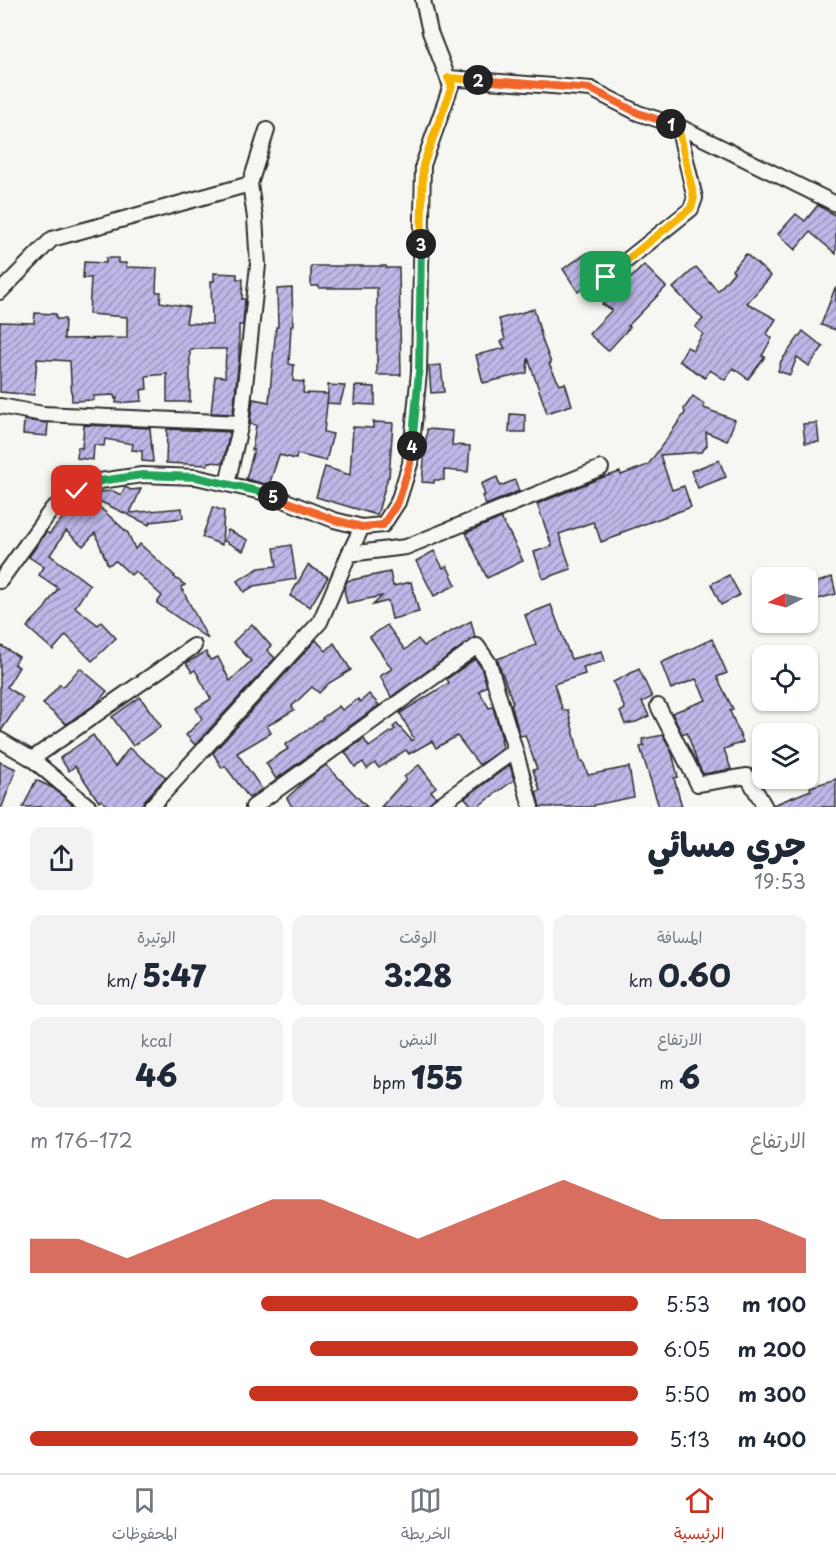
<!DOCTYPE html>
<html lang="ar">
<head>
<meta charset="utf-8">
<style>
	:root { --surface:#fff; --page:#f2f2f3; --text:#1f2937; --muted:#747a83; --line:#e0e1e3; --accent:#c8321e }
	body { margin:0; font-family:"Playpen Sans","Playpen Sans Arabic",sans-serif; background:var(--page); color:var(--text); direction:rtl; height:100vh; display:flex; flex-direction:column; font-size:22px; white-space:nowrap }
	* { box-sizing:border-box; margin:0 }
	p { font-size:20px; color:var(--muted) }
	.icon { flex:none; width:33px; height:33px; fill:none; stroke:currentColor; stroke-width:2; stroke-linecap:round; stroke-linejoin:round }
	.map { position:relative; height:807px; overflow:hidden; direction:ltr }
	.drawer { display:flex; flex-direction:column; background:var(--surface); flex:1 }
	.drawer>* { flex:none }
	.needle { width:39px; rotate:264deg }
	.fabs { position:absolute; left:752px; top:567px; display:grid; gap:12px }
	.fabs a { display:grid; place-items:center; width:66px; height:66px; border-radius:12px; background:var(--surface); box-shadow:0 2px 4px #0004; font-size:30px }
	.pin { position:absolute; display:grid; place-items:center; width:51px; height:51px; color:#fff; margin:-26px; border-radius:12px; box-shadow:0 3px 9px #0006 }
	.km { position:absolute; width:30px; height:30px; margin:-15px; border-radius:50%; background:#222; color:#fff; font-size:16px; line-height:30px; text-align:center }
	.round { display:grid; place-items:center; flex:none; width:63px; height:63px; border-radius:12px; background:var(--page) }
	.head { display:flex; align-items:center; justify-content:space-between; height:102px; padding:0 30px }
	h1 { font-size:33px; font-weight:800; line-height:45px }
	.stats { display:grid; grid-template-columns:repeat(3,1fr); gap:9px; height:102px; padding:6px 30px }
	.stats div { display:grid; align-content:center; border-radius:12px; background:var(--page); text-align:center }
	.stats b { font-size:30px; font-weight:800 }
	.stats small { font-size:16px; font-weight:400 }
	.stats p { font-size:16px }
	.chart { height:168px; padding:12px 30px }
	.chart p { display:flex; justify-content:space-between }
	.chart svg { width:100%; height:108px; margin-top:6px; fill:var(--accent); opacity:.7 }
	ul { padding:0 30px; list-style:none; font-size:20px }
	li { display:grid; grid-template-columns:96px 72px 1fr; align-items:center; height:45px }
	li i { height:15px; border-radius:8px; background:var(--accent) }
	.menu { display:flex; justify-content:space-around; align-items:center; height:84px; border-top:2px solid var(--line); background:var(--surface); font-size:16px; color:var(--muted) }
	.menu a { display:grid; justify-items:center; gap:3px }
	.menu .on { color:var(--accent) }
	.map>svg:first-child { display:block }
	.building { fill:url(#building-hatch); stroke:#2b2b2b; stroke-width:1.5 }
	.lines { fill:none; stroke-linecap:round; stroke-linejoin:round }
	.street-casing { stroke:#2b2b2b; stroke-width:18 }
	.street { stroke:#f6f6f2; stroke-width:14 }
	.split-1-casing { stroke:#fff; stroke-width:12 }
	.split-2-casing { stroke:#fff; stroke-width:12 }
	.split-3-casing { stroke:#fff; stroke-width:12 }
	.split-4-casing { stroke:#fff; stroke-width:12 }
	.split-5-casing { stroke:#fff; stroke-width:12 }
	.split-6-casing { stroke:#fff; stroke-width:12 }
	.split-1 { stroke:#f5b400; stroke-width:8 }
	.split-2 { stroke:#f0652b; stroke-width:8 }
	.split-3 { stroke:#f5b400; stroke-width:8 }
	.split-4 { stroke:#22a559; stroke-width:8 }
	.split-5 { stroke:#f0652b; stroke-width:8 }
	.split-6 { stroke:#22a559; stroke-width:8 }
</style>
</head>
<body>
<div class="map">
<svg width="836" height="807" viewBox="0 0 836 807">
	<defs>
		<pattern id="building-hatch" width="6" height="6" patternUnits="userSpaceOnUse" patternTransform="scale(1.5)"><rect width="6" height="6" fill="#beb7e8"/><path d="M-1 1l2-2M0 6l6-6M5 7l2-2" fill="none" stroke="#9b95bc"/></pattern>
	</defs>
	<rect width="100%" height="100%" fill="#f6f6f2"/>
	<filter id="ink" filterUnits="userSpaceOnUse"><feTurbulence type="fractalNoise" baseFrequency=".0167" numOctaves="2"/><feDisplacementMap in="SourceGraphic" scale="12" xChannelSelector="R" yChannelSelector="G"/><feConvolveMatrix kernelMatrix="1 2 1 2 8 2 1 2 1" color-interpolation-filters="sRGB"/></filter>
	<g filter="url(#ink)">
		<g class="building">
			<polygon points="818,205 836,216 836,254 810,232 795,250 778,234 796,214 805,221"/>
			<polygon points="587,253 599,271 587,281 591,283 578,292 563,269"/>
			<polygon points="746,254 771,276 747,303 776,319 767,334 772,338 762,356 765,357 748,379 733,368 725,380 710,370 705,378 679,361 687,347 693,350 703,334 695,327 703,319 673,288 696,267 718,291 734,272 732,270"/>
			<polygon points="106,258 118,258 118,263 126,263 126,267 157,268 156,292 161,292 160,302 189,307 186,323 212,324 211,281 214,281 214,273 237,274 237,279 243,279 242,299 245,299 243,325 239,325 239,358 233,414 211,413 215,376 225,377 226,349 190,349 190,402 167,402 167,374 146,376 147,389 141,390 142,401 116,403 117,398 115,399 114,395 94,396 94,400 72,401 70,361 37,359 34,395 0,392 0,322 34,323 35,313 56,314 56,319 65,319 64,339 127,338 127,317 89,314 91,278 83,278 84,262 106,263"/>
			<polygon points="644,265 666,287 628,326 630,327 608,351 589,334 612,310 602,304 610,291 627,274 631,278"/>
			<polygon points="311,266 386,266 386,268 399,268 401,375 377,375 377,288 319,288 319,286 311,286"/>
			<polygon points="292,288 293,326 291,326 289,364 294,365 293,381 304,382 303,393 328,394 328,385 345,386 340,404 327,403 328,395 324,432 333,434 326,461 297,454 296,459 279,455 269,485 246,479 254,450 252,450 256,425 250,424 253,399 269,402 276,327 278,327 277,289"/>
			<polygon points="835,288 836,288 836,330 821,325"/>
			<polygon points="534,309 543,342 551,363 549,364 560,385 565,383 572,405 547,413 528,358 527,373 483,383 476,355 505,348 501,342 505,339 499,319"/>
			<polygon points="803,331 823,347 809,366 797,357 790,375 778,371 781,361"/>
			<polygon points="441,365 444,392 431,393 429,366"/>
			<polygon points="355,386 375,387 375,405 354,404"/>
			<polygon points="693,396 704,404 704,408 735,420 727,441 706,432 707,445 702,452 660,455 672,490 684,486 691,507 620,533 621,535 601,542 596,527 595,527 593,522 559,534 571,569 543,579 534,552 552,546 537,504 598,479 620,472 621,475 648,465 685,413 684,409"/>
			<polygon points="510,414 525,415 525,432 509,432"/>
			<polygon points="24,420 48,423 47,436 23,434"/>
			<polygon points="373,422 393,423 389,477 388,477 377,515 316,497 325,467 350,475 353,427 373,428"/>
			<polygon points="817,423 819,442 805,443 803,424"/>
			<polygon points="84,425 150,428 153,462 142,461 142,451 132,450 133,444 105,439 104,446 94,445 93,460 77,458 78,447 82,448"/>
			<polygon points="167,429 230,432 223,463 208,462 208,465 166,463"/>
			<polygon points="427,429 453,431 452,445 470,446 468,472 444,470 444,480 434,480 434,483 422,482"/>
			<polygon points="719,460 726,477 698,488 691,471"/>
			<polygon points="497,477 500,486 515,480 519,491 486,505 482,496 485,495 481,484"/>
			<polygon points="125,487 131,490 141,489 130,513 182,508 183,518 150,522 149,525 97,500 100,492 113,491 121,495"/>
			<polygon points="82,498 93,508 95,503 128,533 135,549 140,544 175,576 174,577 185,585 181,587 208,639 157,603 162,596 135,571 131,575 116,561 108,565 95,533 83,546 66,531 50,555 90,585 75,607 98,625 101,622 116,638 92,661 66,635 53,650 27,627 45,608 58,588 39,575 44,567 29,557 46,532 49,534 75,504"/>
			<polygon points="213,507 224,511 222,545 202,537"/>
			<polygon points="501,518 508,532 509,532 523,561 487,578 466,533"/>
			<polygon points="228,530 248,540 243,551 224,541"/>
			<polygon points="291,545 296,579 254,586 244,592 237,581 259,568 277,566 274,548"/>
			<polygon points="434,551 443,568 447,566 456,585 434,596 416,561"/>
			<polygon points="308,565 328,577 310,607 290,596"/>
			<polygon points="390,572 393,586 411,582 419,612 392,619 388,601 373,605 382,596 347,603 344,589 347,581"/>
			<polygon points="729,575 740,595 721,605 711,584"/>
			<polygon points="832,577 836,594 814,600 810,585"/>
			<polygon points="551,605 571,659 602,651 605,661 583,667 585,674 554,684 563,711 568,710 581,762 583,761 588,775 629,767 634,797 594,805 594,807 540,807 536,792 540,790 533,770 537,769 525,735 520,736 511,704 513,703 497,659 536,645 525,615"/>
			<polygon points="471,621 475,637 391,697 380,676 392,669 370,637 387,625 405,650 418,639 424,646"/>
			<polygon points="252,624 271,646 267,650 275,658 195,745 186,735 202,719 196,708 211,699 195,670 192,672 186,663 206,652 210,660 218,657 230,681 251,661 233,642"/>
			<polygon points="712,639 727,673 717,677 733,709 730,711 743,742 724,749 731,769 703,774 697,762 687,732 682,734 672,713 706,700 696,679 671,689 661,663"/>
			<polygon points="316,640 326,651 334,643 351,670 329,683 319,693 312,687 292,706 294,710 267,726 271,733 237,753 262,789 249,798 225,766 222,768 213,753"/>
			<polygon points="0,645 19,657 14,664 19,667 7,687 23,698 1,731 0,731"/>
			<polygon points="475,659 481,667 487,686 479,691 489,708 493,707 502,739 501,739 503,748 479,765 457,736 436,748 432,741 409,754 406,750 379,768 375,763 367,769 363,762 355,767 345,752 364,739 369,747 395,729 393,727 397,724 412,741 414,739 400,713 449,683 447,679"/>
			<polygon points="80,668 107,691 97,703 66,724 43,704 60,684 63,687"/>
			<polygon points="639,669 652,697 642,702 649,716 636,722 625,724 620,712 625,709 613,682"/>
			<polygon points="369,694 379,705 276,779 266,763 288,749 285,745 323,719 322,718 339,706 342,710 358,699 360,702"/>
			<polygon points="140,697 161,726 133,746 112,717"/>
			<polygon points="93,735 115,767 129,748 166,777 144,801 142,807 109,807 101,800 99,802 75,766 69,771 60,758"/>
			<polygon points="663,735 672,753 678,777 674,778 682,807 659,807 640,747 644,746 642,739"/>
			<polygon points="0,762 16,769 2,807 0,807"/>
			<polygon points="326,765 335,774 367,807 292,807 287,798 306,780"/>
			<polygon points="419,765 436,787 431,791 436,797 425,807 381,807 406,779 404,777"/>
			<polygon points="510,765 514,780 477,807 473,807 465,798"/>
			<polygon points="836,779 836,807 774,807 773,805 811,790 810,787"/>
			<polygon points="36,780 53,788 72,804 70,807 23,807"/>
		</g>
		<g class="lines">
			<g class="street-casing">
				<g id="street">
					<polyline points="448,78 591,89 638,113 678,126 836,204"/>
					<polyline points="606,277 691,209 695,198 678,126"/>
					<polyline points="0,292 52,239 250,184"/>
					<polyline points="0,406 43,414 241,423"/>
					<polyline points="227,484 241,423 258,265 255,218 250,184 267,130"/>
					<polyline points="349,554 406,547 601,468"/>
					<polyline points="0,581 52,509 77,491 100,481 142,475 196,477 266,493 334,520 362,527 383,525 398,502 410,464 419,372 423,165 451,86 430,32 423,0"/>
					<polyline points="658,706 698,784 747,776 765,807"/>
					<polyline points="0,740 32,759 89,807"/>
					<polyline points="32,759 194,646"/>
					<polyline points="151,807 320,622 349,554 362,527"/>
					<polyline points="253,807 477,646 489,663 515,750"/>
					<polyline points="437,807 515,750 531,807"/>
				</g>
			</g>
			<use href="#street" class="street"/>
		</g>
	</g>
	<g class="lines" filter="url(#ink)">
		<g class="split-1-casing">
			<polyline id="split-1" points="606,277 691,208 694,198 678,126 671,124"/>
		</g>
		<g class="split-2-casing">
			<polyline id="split-2" points="478,80 591,89 638,113 671,124"/>
		</g>
		<g class="split-3-casing">
			<polyline id="split-3" points="421,244 423,165 452,86 448,78 478,80"/>
		</g>
		<g class="split-4-casing">
			<polyline id="split-4" points="412,446 419,372 421,244"/>
		</g>
		<g class="split-5-casing">
			<polyline id="split-5" points="273,496 334,520 362,527 383,525 398,502 410,464 412,446"/>
		</g>
		<g class="split-6-casing">
			<polyline id="split-6" points="77,491 100,481 142,475 196,477 266,493 273,496"/>
		</g>
		<use href="#split-1" class="split-1"/>
		<use href="#split-2" class="split-2"/>
		<use href="#split-3" class="split-3"/>
		<use href="#split-4" class="split-4"/>
		<use href="#split-5" class="split-5"/>
		<use href="#split-6" class="split-6"/>
	</g>
</svg>
<div class="fabs">
<a><svg class="needle" viewBox="-14 -14 28 28"><path d="M0-13l5 13h-10z" fill="#e53935"/><path d="M0 13l5-13h-10z" fill="#747a83"/></svg></a>
<a><svg class="icon" aria-label="locate" viewBox="0 0 24 24"><circle cx="12" cy="12" r="6"/><path d="M12 2v4M12 18v4M2 12h4M18 12h4"/></svg></a>
<a><svg class="icon" aria-label="layers" viewBox="0 0 24 24"><path d="M12 4l9 5-9 5-9-5zM3 14l9 5 9-5"/></svg></a>
</div>
<div class="pin" style="left:606px;top:277px;background:#1e9e55"><svg class="icon" aria-label="arrive" viewBox="0 0 24 24"><path d="M6 21V4h12l-3 4 3 4H6"/></svg></div>
<div class="pin" style="left:77px;top:491px;background:#d93025"><svg class="icon" aria-label="check" viewBox="0 0 24 24"><path d="M5 12l5 5 9-10"/></svg></div>
<b class="km" style="left:671px;top:124px">1</b>
<b class="km" style="left:478px;top:80px">2</b>
<b class="km" style="left:421px;top:244px">3</b>
<b class="km" style="left:412px;top:446px">4</b>
<b class="km" style="left:273px;top:496px">5</b>
</div>
<section class="drawer">
<div class="head"><div><h1>جري مسائي</h1><p>19:53</p></div><a class="round"><svg class="icon" aria-label="share" viewBox="0 0 24 24"><path d="M12 15V3M7 8l5-5 5 5M5 13v7h14v-7"/></svg></a></div>
<div class="stats">
<div><p>المسافة</p><b>0.60<small> km</small></b></div>
<div><p>الوقت</p><b>3:28</b></div>
<div><p>الوتيرة</p><b>5:47<small> /km</small></b></div>
</div>
<div class="stats">
<div><p>الارتفاع</p><b>6<small> m</small></b></div>
<div><p>النبض</p><b>155<small> bpm</small></b></div>
<div><p>kcal</p><b>46</b></div>
</div>
<div class="chart"><p><span>الارتفاع</span>172–176 m</p>
<svg viewBox="0 0 160 44" preserveAspectRatio="none"><path d="M0 44V30L10 30L20 38L30 30L40 22L50 14L60 14L70 22L80 30L90 22L100 14L110 6L120 14L130 22L140 22L150 22L160 30V44z"/></svg>
</div>
<ul>
<li><b>100 m</b>5:53<i style="width:62%"></i></li>
<li><b>200 m</b>6:05<i style="width:54%"></i></li>
<li><b>300 m</b>5:50<i style="width:64%"></i></li>
<li><b>400 m</b>5:13<i style="width:100%"></i></li>
</ul>
</section>
<nav class="menu">
<a class="on"><svg class="icon" aria-label="home" viewBox="0 0 24 24"><path d="M3 11l9-7 9 7M6 9v11h12V9"/></svg>الرئيسية</a>
<a><svg class="icon" aria-label="map" viewBox="0 0 24 24"><path d="M3 6l6-2 6 2 6-2v14l-6 2-6-2-6 2zM9 4v14M15 6v14"/></svg>الخريطة</a>
<a><svg class="icon" aria-label="saved" viewBox="0 0 24 24"><path d="M7 4h10v16l-5-4-5 4z"/></svg>المحفوظات</a>
</nav>
</body>
</html>
